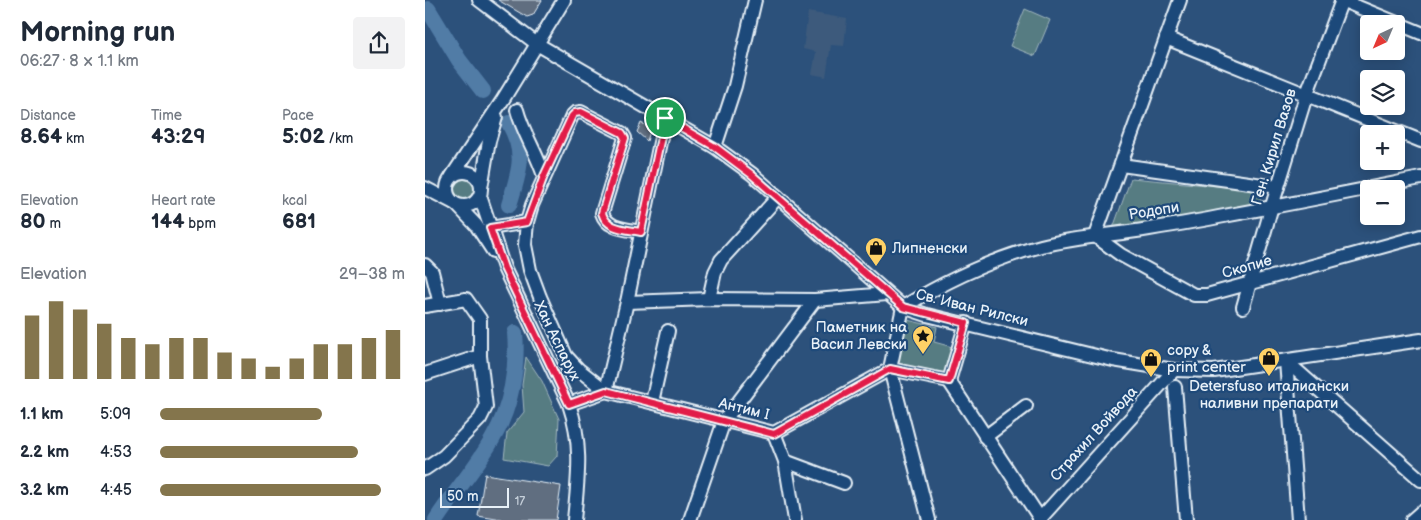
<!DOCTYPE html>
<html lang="en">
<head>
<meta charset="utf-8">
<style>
	:root { --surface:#fff; --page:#f2f2f3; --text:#1f2937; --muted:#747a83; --accent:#84754c }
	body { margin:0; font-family:"Balsamiq Sans",sans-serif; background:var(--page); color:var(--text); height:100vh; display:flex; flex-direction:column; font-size:19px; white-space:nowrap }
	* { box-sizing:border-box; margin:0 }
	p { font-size:16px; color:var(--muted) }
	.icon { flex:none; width:28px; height:28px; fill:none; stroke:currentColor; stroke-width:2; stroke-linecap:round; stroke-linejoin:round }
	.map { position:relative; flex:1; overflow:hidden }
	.side { display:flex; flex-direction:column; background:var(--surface); width:425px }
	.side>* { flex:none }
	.needle { width:32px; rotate:224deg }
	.tools { position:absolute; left:935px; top:15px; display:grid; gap:10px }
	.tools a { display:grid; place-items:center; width:45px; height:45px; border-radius:5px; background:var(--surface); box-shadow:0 2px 12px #0003; font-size:25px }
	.scale { position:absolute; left:15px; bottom:12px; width:69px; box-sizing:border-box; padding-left:5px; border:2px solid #e8f1f8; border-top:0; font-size:14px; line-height:18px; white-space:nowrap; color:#e8f1f8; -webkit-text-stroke:4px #1f4a7a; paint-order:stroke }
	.pin { position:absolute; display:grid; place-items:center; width:42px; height:42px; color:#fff; margin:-21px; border:2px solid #fff; border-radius:50%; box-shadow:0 1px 5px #0007 }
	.round { display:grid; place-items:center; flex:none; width:52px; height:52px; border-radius:5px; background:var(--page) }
	.summary { display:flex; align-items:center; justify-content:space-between; height:85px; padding:0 20px }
	h1 { font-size:28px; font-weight:700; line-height:38px }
	.metrics { display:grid; grid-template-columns:repeat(3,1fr); gap:8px; height:85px; padding:5px 20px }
	.metrics div { display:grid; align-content:center }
	.metrics b { font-size:21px; font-weight:700 }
	.metrics small { font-size:14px; font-weight:400 }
	.metrics p { font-size:14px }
	.chart { height:140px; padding:10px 20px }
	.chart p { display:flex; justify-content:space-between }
	.chart svg { width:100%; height:90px; margin-top:5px; stroke:var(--accent); stroke-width:6 }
	ul { padding:0 20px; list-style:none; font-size:16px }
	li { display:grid; grid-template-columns:80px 60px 1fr; align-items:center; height:38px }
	li i { height:12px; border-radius:6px; background:var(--accent) }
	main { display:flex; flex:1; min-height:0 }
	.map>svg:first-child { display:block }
	.built { fill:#3c5a7c }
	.green { fill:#577c82; stroke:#a0b6bd }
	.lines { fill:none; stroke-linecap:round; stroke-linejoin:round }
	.river { stroke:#517ba6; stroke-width:16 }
	.building { fill:#606e80; stroke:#e8f1f8 }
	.minor-casing { stroke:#e8f1f8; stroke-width:16 }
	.minor { stroke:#1f4a7a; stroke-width:12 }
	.route-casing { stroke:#fff; stroke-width:10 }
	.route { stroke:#e11d48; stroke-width:6 }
	.labels { text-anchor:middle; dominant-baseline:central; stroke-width:4.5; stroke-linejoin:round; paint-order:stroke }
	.number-label { font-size:12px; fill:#c6d0da }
	.street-label { font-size:15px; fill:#e8f1f8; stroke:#1f4a7a }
	.poi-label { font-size:15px; fill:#e8f1f8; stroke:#1f4a7a; text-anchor:start }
</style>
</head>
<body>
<main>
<section class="side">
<div class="summary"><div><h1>Morning run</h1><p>06:27 · 8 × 1.1 km</p></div><a class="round"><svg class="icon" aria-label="share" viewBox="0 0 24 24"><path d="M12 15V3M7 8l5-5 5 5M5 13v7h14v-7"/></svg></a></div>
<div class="metrics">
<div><p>Distance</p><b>8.64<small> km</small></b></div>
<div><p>Time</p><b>43:29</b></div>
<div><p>Pace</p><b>5:02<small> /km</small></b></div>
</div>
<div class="metrics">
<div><p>Elevation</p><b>80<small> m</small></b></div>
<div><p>Heart rate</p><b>144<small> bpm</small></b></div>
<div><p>kcal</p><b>681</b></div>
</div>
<div class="chart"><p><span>Elevation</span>29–38 m</p>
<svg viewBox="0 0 160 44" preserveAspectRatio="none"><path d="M5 44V13M15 44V6M25 44V10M35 44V17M45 44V24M55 44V27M65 44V24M75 44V24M85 44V31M95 44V34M105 44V38M115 44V34M125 44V27M135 44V27M145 44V24M155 44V20"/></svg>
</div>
<ul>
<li><b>1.1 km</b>5:09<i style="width:66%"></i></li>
<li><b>2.2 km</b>4:53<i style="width:81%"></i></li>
<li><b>3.2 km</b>4:45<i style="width:90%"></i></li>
</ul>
</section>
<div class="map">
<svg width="996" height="520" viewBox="0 0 996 520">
	<rect width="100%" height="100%" fill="#2c517b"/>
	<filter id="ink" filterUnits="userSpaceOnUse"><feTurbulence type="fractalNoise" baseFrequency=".02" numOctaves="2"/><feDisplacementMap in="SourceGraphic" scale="10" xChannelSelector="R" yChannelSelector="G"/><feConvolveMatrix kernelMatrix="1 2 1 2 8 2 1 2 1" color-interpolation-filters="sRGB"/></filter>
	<g filter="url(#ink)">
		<polygon class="built" points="383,12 422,19 419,46 406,45 401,77 387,74 391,52 378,49"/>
		<g class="green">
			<polygon points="600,9 625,20 610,56 585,46"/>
			<circle cx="39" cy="189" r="11"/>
			<polygon points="706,178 835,190 836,203 687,231"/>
			<polygon points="478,319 512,327 509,342 531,348 523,380 469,367"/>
			<polygon points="101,357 117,381 134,419 132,456 123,466 79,458 82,433 99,412 97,385"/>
		</g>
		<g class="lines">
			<g class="river">
				<polyline points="3,9 34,60 58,91"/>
				<path d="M 84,123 C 102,155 94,172 84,205"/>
				<path d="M 11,520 C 29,492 52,467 68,438 C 86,407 93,368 90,333"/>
			</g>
		</g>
		<g class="building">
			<polygon points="73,0 117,0 108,15 102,17"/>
			<polygon points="216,123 226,128 222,141 212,132"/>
			<polygon points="60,474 136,486 131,520 77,520 53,516"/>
		</g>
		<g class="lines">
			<g class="minor-casing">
				<g id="minor">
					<polyline points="54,0 112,44 290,147 327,174 478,307 502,315 688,360 749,370 789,371 996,340"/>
					<polyline points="755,0 670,236 696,255 769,295 782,295 996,236"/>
					<polyline points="916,0 996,33"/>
					<polyline points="741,38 996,141"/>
					<path d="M 92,110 C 98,133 112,153 119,176"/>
					<polyline points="290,147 310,86 330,0"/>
					<polyline points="696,165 853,187"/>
					<circle cx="39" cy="189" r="17"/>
					<polyline points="27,176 77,101 139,0"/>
					<polyline points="0,188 29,203"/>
					<polyline points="56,188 64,141 71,117"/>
					<path d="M 55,196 L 79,268 L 144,404 C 158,445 153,478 149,520"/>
					<polyline points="32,205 51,225 68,251"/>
					<polyline points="65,228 102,222"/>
					<path d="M 216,232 C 201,229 182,229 177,213 L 200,138 L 197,133 L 156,112 L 150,113 L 147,116 L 107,205 L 102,222 L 100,245 L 105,270 L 115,297 L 141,356 L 153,369 L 181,391 L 349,433 L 465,369"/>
					<polyline points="0,265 7,272 15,304"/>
					<polyline points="284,299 290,272 296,260 353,197"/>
					<polyline points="202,302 284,299 390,300 462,294"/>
					<polyline points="0,306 41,299 55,319 55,356 61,407 55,419 19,456 0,469"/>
					<polyline points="818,307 847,206 881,96 917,0"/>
					<polyline points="541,323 524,381 616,520"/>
					<polyline points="861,361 996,480"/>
					<polyline points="861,361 873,520"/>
					<polyline points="465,369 524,381"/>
					<polyline points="0,374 55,356"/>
					<polyline points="750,387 761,520"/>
					<polyline points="181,391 202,302 240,118"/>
					<polyline points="227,402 243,331"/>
					<polyline points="144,404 181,391"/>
					<polyline points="349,433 360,461 370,520"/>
					<polyline points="560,437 601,406"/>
					<polyline points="360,461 419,483"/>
					<polyline points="265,520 299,421 390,300"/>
					<path d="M 504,520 L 465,369 L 478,307 C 521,281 567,259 616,246 C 652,237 688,235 724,229 C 749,225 774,221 799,216 C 865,204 930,191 996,178"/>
					<polyline points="614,520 749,370"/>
					<polyline points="987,520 996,512"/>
				</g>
			</g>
			<use href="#minor" class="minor"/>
		</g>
	</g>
	<g class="lines" filter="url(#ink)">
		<g class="route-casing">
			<path id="route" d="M 156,112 L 197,133 L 200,138 L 177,213 C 182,230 201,229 216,232 L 240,118 L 290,147 L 326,174 L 478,307 L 541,323 L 524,381 L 465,369 L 349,434 L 181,391 L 144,404 L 79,268 L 65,228 L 102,222 L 119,176 L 147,116 L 150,113 Z"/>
		</g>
		<use href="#route" class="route"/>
	</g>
	<defs>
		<g id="shop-pin" transform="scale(1.125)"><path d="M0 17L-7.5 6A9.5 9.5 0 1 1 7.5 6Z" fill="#ffd166" stroke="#1f4a7a"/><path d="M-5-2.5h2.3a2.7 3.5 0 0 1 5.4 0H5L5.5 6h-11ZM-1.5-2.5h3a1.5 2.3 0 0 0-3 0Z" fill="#111"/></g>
		<g id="sight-pin" transform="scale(1.125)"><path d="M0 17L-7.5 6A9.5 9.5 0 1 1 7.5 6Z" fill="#ffd166" stroke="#1f4a7a"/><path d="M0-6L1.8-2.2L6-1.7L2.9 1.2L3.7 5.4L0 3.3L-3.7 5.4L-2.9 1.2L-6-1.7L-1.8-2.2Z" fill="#111"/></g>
	</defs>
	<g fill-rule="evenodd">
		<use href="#shop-pin" x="451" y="248"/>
		<use href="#sight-pin" x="498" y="336"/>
		<use href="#shop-pin" x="844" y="358"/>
		<use href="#shop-pin" x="726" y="359"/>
	</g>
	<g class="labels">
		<g class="number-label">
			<text x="95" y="501">17</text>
		</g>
		<g class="street-label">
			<text transform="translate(849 147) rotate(-73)">Ген. Кирил Вазов</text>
			<text transform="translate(729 211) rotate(-9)">Родопи</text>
			<text transform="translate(822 267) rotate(-16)">Скопие</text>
			<text transform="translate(547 308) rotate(14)">Св. Иван Рилски</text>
			<text transform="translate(132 341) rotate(64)">Хан Аспарух</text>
			<text transform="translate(319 409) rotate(14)">Антим I</text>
			<text transform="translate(669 434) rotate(-48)">Страхил Войвода</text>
		</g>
		<g class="poi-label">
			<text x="467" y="248">Липненски</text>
			<text x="482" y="327" text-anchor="end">Паметник на<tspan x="482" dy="17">Васил Левски</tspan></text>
			<text x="742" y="350">copy &amp;<tspan x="742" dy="17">print center</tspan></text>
			<text x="844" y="386" text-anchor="middle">Detersfuso италиански<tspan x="844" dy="17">наливни препарати</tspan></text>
		</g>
	</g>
</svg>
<div class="tools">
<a><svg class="needle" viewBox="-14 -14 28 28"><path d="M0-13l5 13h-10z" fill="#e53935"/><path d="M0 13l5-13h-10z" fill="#747a83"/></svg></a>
<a><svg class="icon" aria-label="layers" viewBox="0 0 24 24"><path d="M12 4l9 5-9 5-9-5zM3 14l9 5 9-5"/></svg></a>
<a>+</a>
<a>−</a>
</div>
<div class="scale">50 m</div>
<div class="pin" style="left:240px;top:118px;background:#1e9e55"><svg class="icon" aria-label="arrive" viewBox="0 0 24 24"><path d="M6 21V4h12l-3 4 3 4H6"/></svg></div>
</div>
</main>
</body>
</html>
